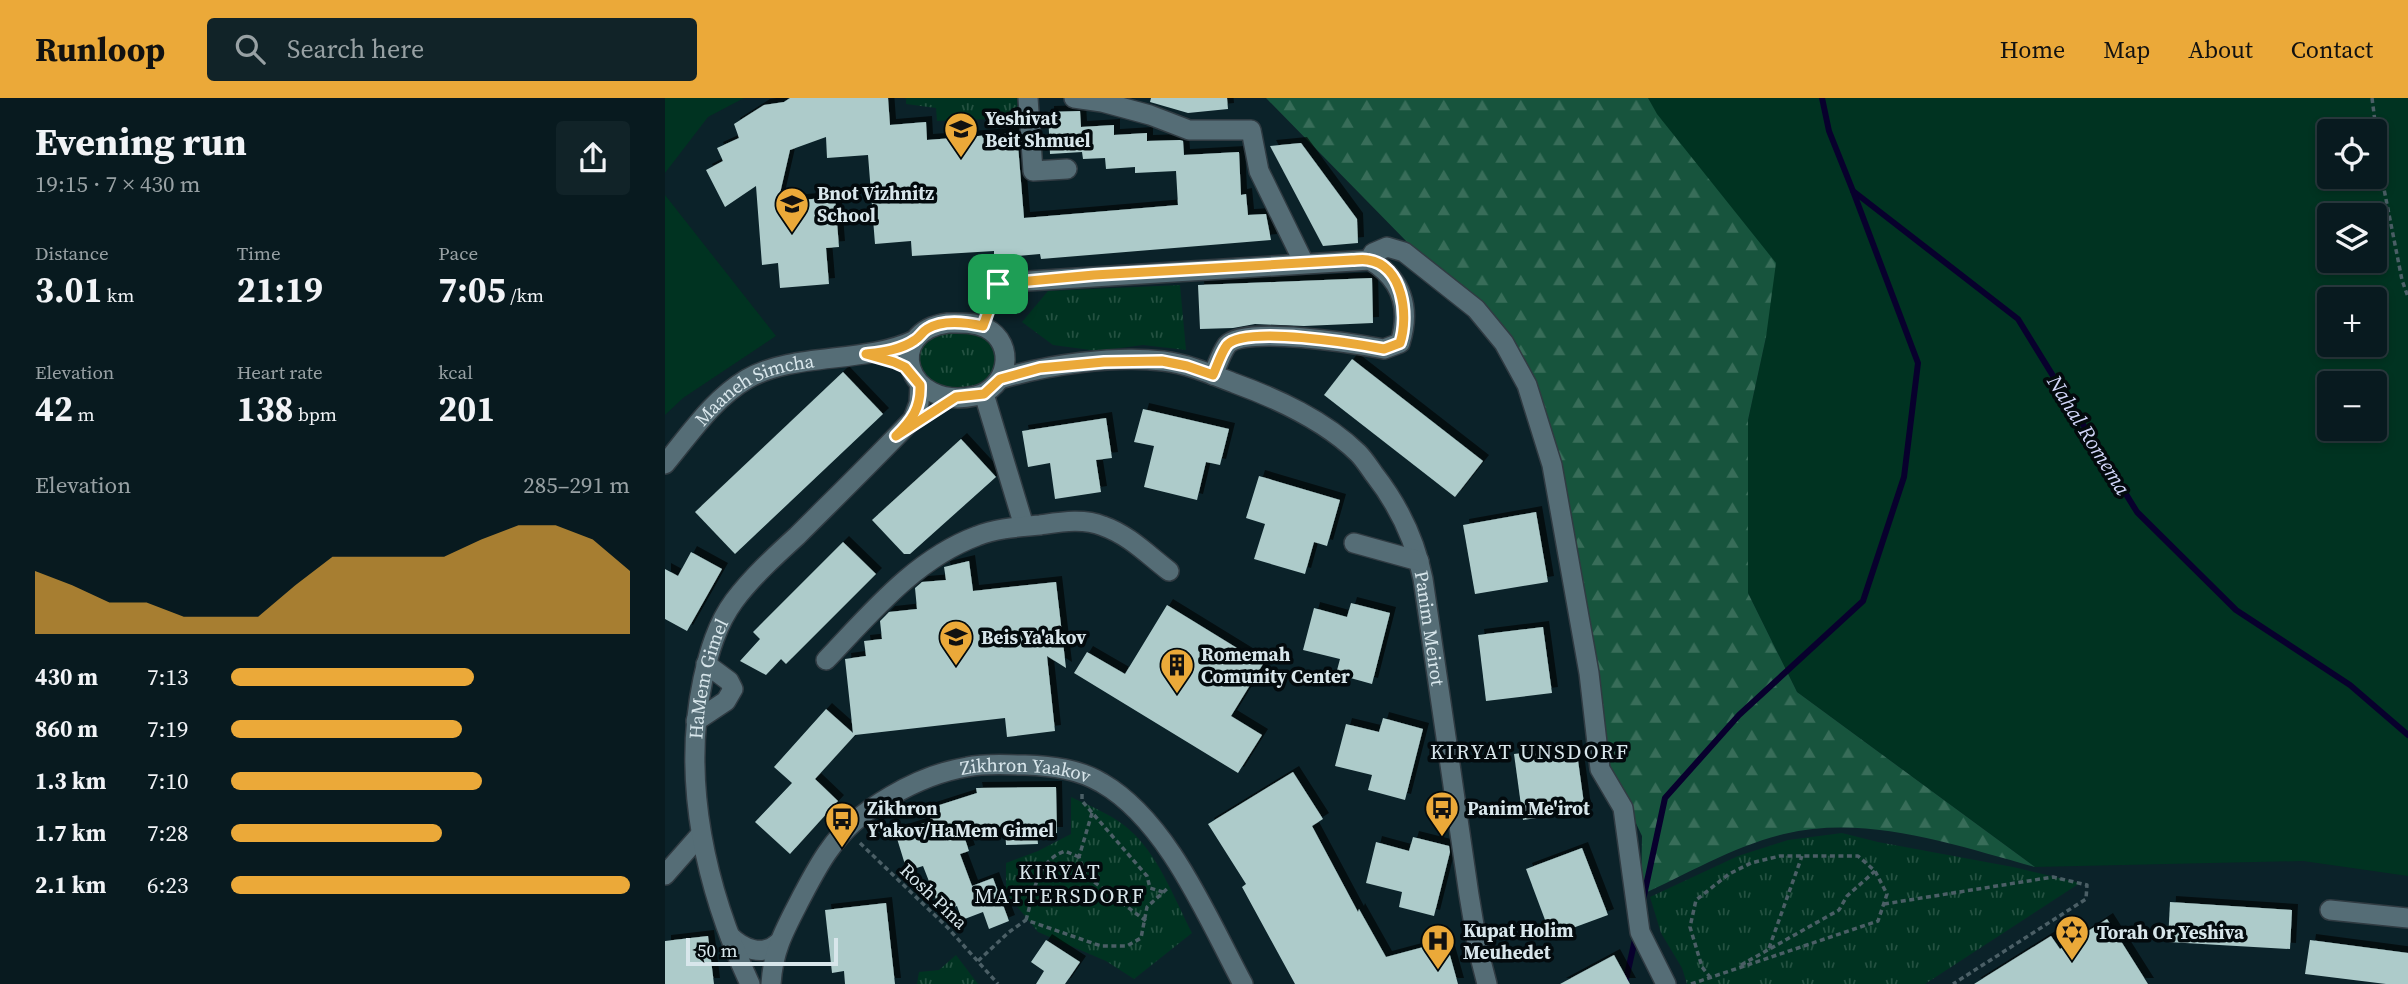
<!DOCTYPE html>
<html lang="en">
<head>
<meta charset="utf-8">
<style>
	:root { --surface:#081a1f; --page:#112328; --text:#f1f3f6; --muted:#98a1a4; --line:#29383d; --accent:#eba939 }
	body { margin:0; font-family:"Source Serif 4",serif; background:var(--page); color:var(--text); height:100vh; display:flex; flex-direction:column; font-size:26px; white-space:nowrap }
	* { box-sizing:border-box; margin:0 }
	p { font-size:23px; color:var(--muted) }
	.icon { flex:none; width:38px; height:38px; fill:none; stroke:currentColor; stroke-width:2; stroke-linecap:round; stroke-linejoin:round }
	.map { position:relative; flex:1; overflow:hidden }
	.side { display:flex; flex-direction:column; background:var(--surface); width:665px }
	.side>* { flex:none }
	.tools { position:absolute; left:1652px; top:21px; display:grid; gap:14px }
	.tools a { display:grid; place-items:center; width:70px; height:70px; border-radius:7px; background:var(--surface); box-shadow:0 4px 10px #0003,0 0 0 2px var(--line); font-size:35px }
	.scale { position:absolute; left:21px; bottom:18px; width:152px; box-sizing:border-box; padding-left:7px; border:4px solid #d8e6eb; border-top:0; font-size:19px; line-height:24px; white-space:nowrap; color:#d8e6eb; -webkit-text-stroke:5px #030a0d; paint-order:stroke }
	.pin { position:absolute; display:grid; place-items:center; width:60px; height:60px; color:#fff; margin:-30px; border-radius:14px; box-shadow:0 4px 10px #0006 }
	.round { display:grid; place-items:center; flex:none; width:74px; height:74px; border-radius:7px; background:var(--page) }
	.overview { display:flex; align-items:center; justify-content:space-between; height:119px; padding:0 35px }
	h1 { font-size:38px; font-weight:700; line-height:52px }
	.figures { display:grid; grid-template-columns:repeat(3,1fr); gap:10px; height:119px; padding:7px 35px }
	.figures div { display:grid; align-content:center }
	.figures b { font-size:35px; font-weight:700 }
	.figures small { font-size:19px; font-weight:400 }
	.figures p { font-size:19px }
	.chart { height:196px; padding:14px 35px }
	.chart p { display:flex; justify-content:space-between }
	.chart svg { width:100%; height:126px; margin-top:7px; fill:var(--accent); opacity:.7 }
	ul { padding:0 35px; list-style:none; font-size:23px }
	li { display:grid; grid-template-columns:112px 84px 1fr; align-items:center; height:52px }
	li i { height:18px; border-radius:9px; background:var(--accent) }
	header { display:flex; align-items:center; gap:42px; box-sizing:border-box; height:98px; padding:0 35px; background:var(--accent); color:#111 }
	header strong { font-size:33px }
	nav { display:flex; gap:38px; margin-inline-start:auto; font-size:24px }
	.search { width:490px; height:63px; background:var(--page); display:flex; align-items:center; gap:18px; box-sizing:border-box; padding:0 24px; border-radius:7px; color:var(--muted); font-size:26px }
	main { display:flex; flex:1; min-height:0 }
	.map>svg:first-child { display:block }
	.grass { fill:#003321; fill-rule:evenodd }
	.forest { fill:url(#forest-firs) }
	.park { fill:url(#park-tufts) }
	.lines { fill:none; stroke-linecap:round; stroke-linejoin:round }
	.stream { stroke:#08002d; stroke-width:6 }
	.building { fill:#adcbca; filter:url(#shadow) }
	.minor-casing { stroke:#303b42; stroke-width:22 }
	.path { stroke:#4b5f66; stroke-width:3.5; stroke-dasharray:5 3.5; stroke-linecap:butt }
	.minor { stroke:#556d76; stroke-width:19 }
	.route-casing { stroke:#fff; stroke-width:14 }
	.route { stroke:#eba939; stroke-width:9 }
	.labels { text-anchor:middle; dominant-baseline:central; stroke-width:7; stroke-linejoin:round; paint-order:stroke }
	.poi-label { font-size:19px; font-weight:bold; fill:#d8e6eb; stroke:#030a0d; text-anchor:start }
	.street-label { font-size:19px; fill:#d8e6eb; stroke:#030a0d }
	.water-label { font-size:21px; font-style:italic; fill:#d2d6f9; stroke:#030a0d }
	.neighbourhood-label { font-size:21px; letter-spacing:2px; fill:#d8e6eb; stroke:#030a0d }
</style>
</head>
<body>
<header>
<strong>Runloop</strong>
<div class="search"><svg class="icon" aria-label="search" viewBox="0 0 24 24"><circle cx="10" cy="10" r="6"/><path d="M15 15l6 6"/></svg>Search here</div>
<nav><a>Home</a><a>Map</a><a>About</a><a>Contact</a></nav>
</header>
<main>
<section class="side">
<div class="overview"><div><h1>Evening run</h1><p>19:15 · 7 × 430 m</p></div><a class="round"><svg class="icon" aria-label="share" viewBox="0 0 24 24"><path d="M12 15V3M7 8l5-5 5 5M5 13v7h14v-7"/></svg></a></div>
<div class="figures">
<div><p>Distance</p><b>3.01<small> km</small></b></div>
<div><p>Time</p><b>21:19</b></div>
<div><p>Pace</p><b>7:05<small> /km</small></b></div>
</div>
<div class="figures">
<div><p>Elevation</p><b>42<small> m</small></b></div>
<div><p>Heart rate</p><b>138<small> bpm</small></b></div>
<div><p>kcal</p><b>201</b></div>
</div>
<div class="chart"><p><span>Elevation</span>285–291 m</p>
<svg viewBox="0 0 160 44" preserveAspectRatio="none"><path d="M0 44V22L10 27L20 33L30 33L40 38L50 38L60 38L70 27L80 17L90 17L100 17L110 17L120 11L130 6L140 6L150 11L160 22V44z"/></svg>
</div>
<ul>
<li><b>430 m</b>7:13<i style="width:61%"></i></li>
<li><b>860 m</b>7:19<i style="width:58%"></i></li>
<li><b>1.3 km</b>7:10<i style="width:63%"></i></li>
<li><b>1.7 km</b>7:28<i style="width:53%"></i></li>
<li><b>2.1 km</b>6:23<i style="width:100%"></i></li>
</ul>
</section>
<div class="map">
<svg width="1743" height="886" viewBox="0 0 1743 886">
	<defs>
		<pattern id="forest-firs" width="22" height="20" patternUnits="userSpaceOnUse" patternTransform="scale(1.75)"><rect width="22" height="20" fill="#17543d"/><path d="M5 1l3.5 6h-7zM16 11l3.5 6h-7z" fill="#386d59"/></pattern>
		<pattern id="park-tufts" width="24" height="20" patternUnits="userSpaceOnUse" patternTransform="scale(1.75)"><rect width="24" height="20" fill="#003321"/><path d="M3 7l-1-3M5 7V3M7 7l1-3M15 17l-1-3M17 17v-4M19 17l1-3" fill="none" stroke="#245141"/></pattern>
		<filter id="shadow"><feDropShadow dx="6" dy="-6" stdDeviation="0" flood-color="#0009"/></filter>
	</defs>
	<rect width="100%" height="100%" fill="#0b2229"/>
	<g class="grass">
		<polygon points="0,0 79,0 43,19 0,75"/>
		<path d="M 983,0 L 1743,0 L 1743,778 L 1638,763 L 1370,769 L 1132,594 L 1083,495 L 1083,322 L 1101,239 ZM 1664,33 L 1710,33 L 1710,79 L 1664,79 ZM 1664,117 L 1710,117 L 1710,163 L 1664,163 ZM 1664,201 L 1710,201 L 1710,247 L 1664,247 ZM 1664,285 L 1710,285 L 1710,331 L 1664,331 Z"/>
		<polygon points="0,97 111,238 18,300 0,317"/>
	</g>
	<path class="forest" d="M 601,0 L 983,0 L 992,16 L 1111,165 L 1101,239 L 1083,322 L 1083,495 L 1132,594 L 1370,769 C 1289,747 1203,716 1119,736 C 1069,748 1022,776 976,797 L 977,738 L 942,664 L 934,571 L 876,301 L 824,216 L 745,147 Z"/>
	<g class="park">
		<polygon points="241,0 352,0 353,20 272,23 271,10 241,6"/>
		<polygon points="515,187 521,252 478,247 433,253 388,247 357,224 383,193"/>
		<path d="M 303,233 L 322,240 L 328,249 L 331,268 L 327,277 L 314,289 L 283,292 L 256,278 C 255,272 251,263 252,256 C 254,232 286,234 303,233 Z"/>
		<path d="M 406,699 C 427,709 451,718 468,735 C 495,761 510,802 527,835 L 469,881 L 441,863 L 373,834 L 341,795 L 341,765 L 373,753 L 406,736 Z"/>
		<polygon points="1177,735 1213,744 1348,769 1415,785 1260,886 1022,886 1017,870 996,835 985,799 1073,758 1123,742"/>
		<polygon points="291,857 313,886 252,886 254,874 274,872"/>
	</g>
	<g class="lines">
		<g class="stream">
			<polyline points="1157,0 1164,33 1188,93 1353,221 1472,414 1571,512 1685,587 1743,637"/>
			<polyline points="978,802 1000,700 1074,617 1198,503 1239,379 1253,265 1188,93"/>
			<polyline points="960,886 971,837"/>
		</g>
	</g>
	<g class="building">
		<polygon points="125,0 223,0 225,27 261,24 262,42 352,35 359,120 513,107 511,73 470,75 470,69 441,71 440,60 418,61 417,54 385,56 383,14 415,13 416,29 449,27 449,37 482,35 482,43 515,42 518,43 519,57 574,54 576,97 581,96 583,117 601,116 606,142 376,161 375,156 329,160 329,153 247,158 246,143 210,146 203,57 162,60 161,39 125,52 113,104 170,99 174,149 161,150 164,186 115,190 113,165 97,167 91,88 60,109 41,72 58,63 52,50 74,40 69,26 99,7 119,4"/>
		<polygon points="486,0 562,0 563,11 523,15 485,4"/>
		<polygon points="636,45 692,121 693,145 658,148 605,48"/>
		<polygon points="707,180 708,225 639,228 590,226 568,230 535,231 533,187"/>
		<polygon points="687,261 818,363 790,399 659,297"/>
		<polygon points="178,274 218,316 70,456 30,414"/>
		<polygon points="478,311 564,331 555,367 541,364 532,402 479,389 489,348 469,344"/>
		<polygon points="441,320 447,360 431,362 436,394 390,401 385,365 363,369 357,333"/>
		<polygon points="296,341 331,379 245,456 239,456 207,422"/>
		<polygon points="594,378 675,402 662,448 649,444 640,476 589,461 600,426 581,420"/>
		<polygon points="871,414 883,484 810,496 798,427"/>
		<polygon points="178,444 211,476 121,566 116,561 101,577 75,563 95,541 88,534"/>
		<polygon points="26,454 57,471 22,533 0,521 0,471 13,478"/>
		<polygon points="304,463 308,493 391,484 401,570 382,558 390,633 342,639 340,620 190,637 150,681 173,703 125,756 90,724 127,685 109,669 161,611 188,635 180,561 201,558 199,543 217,541 215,523 224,514 252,511 250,490 257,484 281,482 279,469"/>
		<polygon points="686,505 725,515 707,586 671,576 675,561 638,552 649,510 682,519"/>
		<polygon points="502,507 598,566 566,618 597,637 573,675 409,575 422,554 460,576"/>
		<polygon points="878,529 887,595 821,603 813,537"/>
		<polygon points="718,620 758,631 740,702 703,692 707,677 670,668 681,626 714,634"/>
		<polygon points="911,648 920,713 858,722 849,656"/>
		<polygon points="628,674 658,721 647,728 693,814 694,811 721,859 781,843 793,886 630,886 577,789 581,786 543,726"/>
		<polygon points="391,689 392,735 372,735 373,746 341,747 340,729 296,729 304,753 295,756 307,788 328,780 344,823 324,831 318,814 297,822 292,808 276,814 258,768 242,773 230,734 266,723 262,711 312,695 311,690"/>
		<polygon points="748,739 784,748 785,754 769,818 734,809 737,794 701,785 711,744 744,753"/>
		<polygon points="917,750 943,817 886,838 861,771"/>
		<polygon points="1505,804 1627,812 1625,851 1503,844"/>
		<polygon points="221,805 230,886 180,886 179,873 167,875 160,812"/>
		<polygon points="1442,821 1483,886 1309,886 1386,838 1395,851"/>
		<polygon points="43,838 49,886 0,886 0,843"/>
		<polygon points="381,842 415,864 400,886 371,886 379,873 366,864"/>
		<polygon points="1645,842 1743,855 1743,886 1721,886 1640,876"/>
		<polygon points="949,857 965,886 895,886"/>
	</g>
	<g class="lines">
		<g class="minor-casing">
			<g id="minor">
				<polyline points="363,0 368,73 402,71"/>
				<polyline points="409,0 437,4 485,17 524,32 586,32 594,73 639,165"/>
				<polyline points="705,162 708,155 722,149 739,154 811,211 839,245 862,287 887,367 924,575 935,671 958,710 975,834 1001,886"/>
				<path d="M 363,183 L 705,162 C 737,181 746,210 735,245 L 719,251 C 692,246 579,227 562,247 C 556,255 552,268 548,277"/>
				<path d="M 283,225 C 296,225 309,224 321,230 C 352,246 343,291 310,298 C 239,313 219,233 283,225 Z"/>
				<path id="s1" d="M 335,281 C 382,267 449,257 498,263 C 523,266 546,276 569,285 C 613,301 659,322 693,355 C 699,361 704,369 709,376 C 734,408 750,441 758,481 L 804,797 L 813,851 L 822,886"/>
				<polyline points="319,296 359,428"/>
				<path id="s2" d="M 0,366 C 25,336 48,301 82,281 C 129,254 199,266 250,242"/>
				<polyline points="689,445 754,463"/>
				<path d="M 161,562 C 206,515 250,461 312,438 C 332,430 354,429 375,427 C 396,424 418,420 438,428 C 464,437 483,457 504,473"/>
				<polyline points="31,623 61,603 68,591 64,583 41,566"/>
				<polyline points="0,777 36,736"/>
				<polyline points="1665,812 1743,820"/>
				<path d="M 65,838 C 78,851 98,859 113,845"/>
				<path id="s3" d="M 85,886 C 41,792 16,685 38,581 C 44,554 52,526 69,503 C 87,479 110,458 132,438 C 171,399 210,361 248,321 L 254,305 L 255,287"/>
				<path id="s4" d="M 106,886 C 108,852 120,831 135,802 C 144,785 153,767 164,752 C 192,711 254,677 302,669 C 321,665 341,667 360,667 C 387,668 414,671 437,685 C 503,723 543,821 578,886"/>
			</g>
		</g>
		<g class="path">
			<polyline points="1707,0 1718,86 1737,182 1743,199"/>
			<polyline points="324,212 333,186 343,185"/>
			<polyline points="417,696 417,703 482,778 485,790 498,794"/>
			<polyline points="427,715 414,759 421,778 481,823"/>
			<polyline points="195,745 283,830 333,886"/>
			<polyline points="1219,806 1388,779 1422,787 1421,801 1288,886"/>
			<path d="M 361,822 C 369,795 371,763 400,753 L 414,759"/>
			<polyline points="1104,850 1137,758"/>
			<polyline points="313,863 344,834 361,822 436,848 462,848 476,840 482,809 504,789"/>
			<polyline points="1076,867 1174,812 1182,798 1210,773"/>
			<polyline points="1026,886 1213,823 1222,796 1210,773 1193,758 1115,758 1086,765 1064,776 1031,802 1025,829 1037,869 1045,879"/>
		</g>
		<use href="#minor" class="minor"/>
	</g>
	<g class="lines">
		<g class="route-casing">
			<path id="route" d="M 687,162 C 692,162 698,161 703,162 C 738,167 744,218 735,245 L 719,251 C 692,246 580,227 562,247 C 556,255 552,268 548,277 L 522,268 L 497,263 L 439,264 L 375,270 L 335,281 L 319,296 L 291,299 L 231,338 C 247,322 256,310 255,287 L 240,269 L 229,264 L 201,256 C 217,254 236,252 250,242 C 255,239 257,234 262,231 C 278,221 300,224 318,228 L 333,186 L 429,177 Z"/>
		</g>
		<use href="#route" class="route"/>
	</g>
	<defs>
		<g id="school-pin" transform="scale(1.75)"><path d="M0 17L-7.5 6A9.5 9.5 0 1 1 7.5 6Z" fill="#eba939" stroke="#030a0d"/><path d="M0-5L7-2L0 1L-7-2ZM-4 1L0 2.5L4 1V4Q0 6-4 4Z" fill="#111"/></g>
		<g id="building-pin" transform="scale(1.75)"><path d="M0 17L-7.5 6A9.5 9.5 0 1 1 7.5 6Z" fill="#eba939" stroke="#030a0d"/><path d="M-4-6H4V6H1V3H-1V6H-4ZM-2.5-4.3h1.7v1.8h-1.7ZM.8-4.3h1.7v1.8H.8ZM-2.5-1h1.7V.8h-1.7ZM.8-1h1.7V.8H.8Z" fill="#111"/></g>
		<g id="bus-pin" transform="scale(1.75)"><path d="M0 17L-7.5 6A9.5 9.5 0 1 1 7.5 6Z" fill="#eba939" stroke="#030a0d"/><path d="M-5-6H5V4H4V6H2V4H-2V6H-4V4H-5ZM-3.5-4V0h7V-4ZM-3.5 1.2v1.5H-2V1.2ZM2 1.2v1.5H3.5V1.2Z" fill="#111"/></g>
		<g id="synagogue-pin" transform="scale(1.75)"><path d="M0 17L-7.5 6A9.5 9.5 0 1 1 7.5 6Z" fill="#eba939" stroke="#030a0d"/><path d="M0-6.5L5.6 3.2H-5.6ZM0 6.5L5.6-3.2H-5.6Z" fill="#111"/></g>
		<g id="hospital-pin" transform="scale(1.75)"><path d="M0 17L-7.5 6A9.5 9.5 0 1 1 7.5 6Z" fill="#eba939" stroke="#030a0d"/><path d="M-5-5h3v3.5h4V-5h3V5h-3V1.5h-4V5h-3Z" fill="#111"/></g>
	</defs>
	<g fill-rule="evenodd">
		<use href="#school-pin" x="296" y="31"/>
		<use href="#school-pin" x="127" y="106"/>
		<use href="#school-pin" x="291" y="539"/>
		<use href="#building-pin" x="512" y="567"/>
		<use href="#bus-pin" x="777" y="710"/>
		<use href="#bus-pin" x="177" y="721"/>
		<use href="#synagogue-pin" x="1407" y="834"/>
		<use href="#hospital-pin" x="773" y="843"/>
	</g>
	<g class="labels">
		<g class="poi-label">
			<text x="320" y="20">Yeshivat<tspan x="320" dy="22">Beit Shmuel</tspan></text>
			<text x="152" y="95">Bnot Vizhnitz<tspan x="152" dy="22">School</tspan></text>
			<text x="316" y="539">Beis Ya'akov</text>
			<text x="536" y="556">Romemah<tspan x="536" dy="22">Comunity Center</tspan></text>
			<text x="202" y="710">Zikhron<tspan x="202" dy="22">Y'akov/HaMem Gimel</tspan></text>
			<text x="802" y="710">Panim Me'irot</text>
			<text x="798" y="832">Kupat Holim<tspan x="798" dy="22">Meuhedet</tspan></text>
			<text x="1432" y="834">Torah Or Yeshiva</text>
		</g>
		<g class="street-label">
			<text stroke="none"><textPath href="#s2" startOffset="121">Maaneh Simcha</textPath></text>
			<text stroke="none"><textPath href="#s1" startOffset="576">Panim Meirot</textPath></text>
			<text stroke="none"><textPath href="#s3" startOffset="315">HaMem Gimel</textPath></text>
			<text stroke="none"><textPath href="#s4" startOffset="371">Zikhron Yaakov</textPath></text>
			<text transform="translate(269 798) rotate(44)">Rosh Pina</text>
		</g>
		<g class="water-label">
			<text transform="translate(1424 337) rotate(58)">Nahal Romema</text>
		</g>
		<g class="neighbourhood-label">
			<text x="865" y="653">KIRYAT UNSDORF</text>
			<text x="395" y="773">KIRYAT<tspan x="395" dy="24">MATTERSDORF</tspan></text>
		</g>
	</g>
</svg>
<div class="tools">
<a><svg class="icon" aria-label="locate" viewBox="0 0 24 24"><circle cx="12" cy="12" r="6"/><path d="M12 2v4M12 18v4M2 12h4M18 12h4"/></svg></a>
<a><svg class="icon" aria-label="layers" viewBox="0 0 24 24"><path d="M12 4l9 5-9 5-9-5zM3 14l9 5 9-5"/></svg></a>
<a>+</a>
<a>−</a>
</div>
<div class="scale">50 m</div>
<div class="pin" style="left:333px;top:186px;background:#1e9e55"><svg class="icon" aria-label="arrive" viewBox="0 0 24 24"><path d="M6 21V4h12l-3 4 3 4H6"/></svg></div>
</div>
</main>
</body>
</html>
